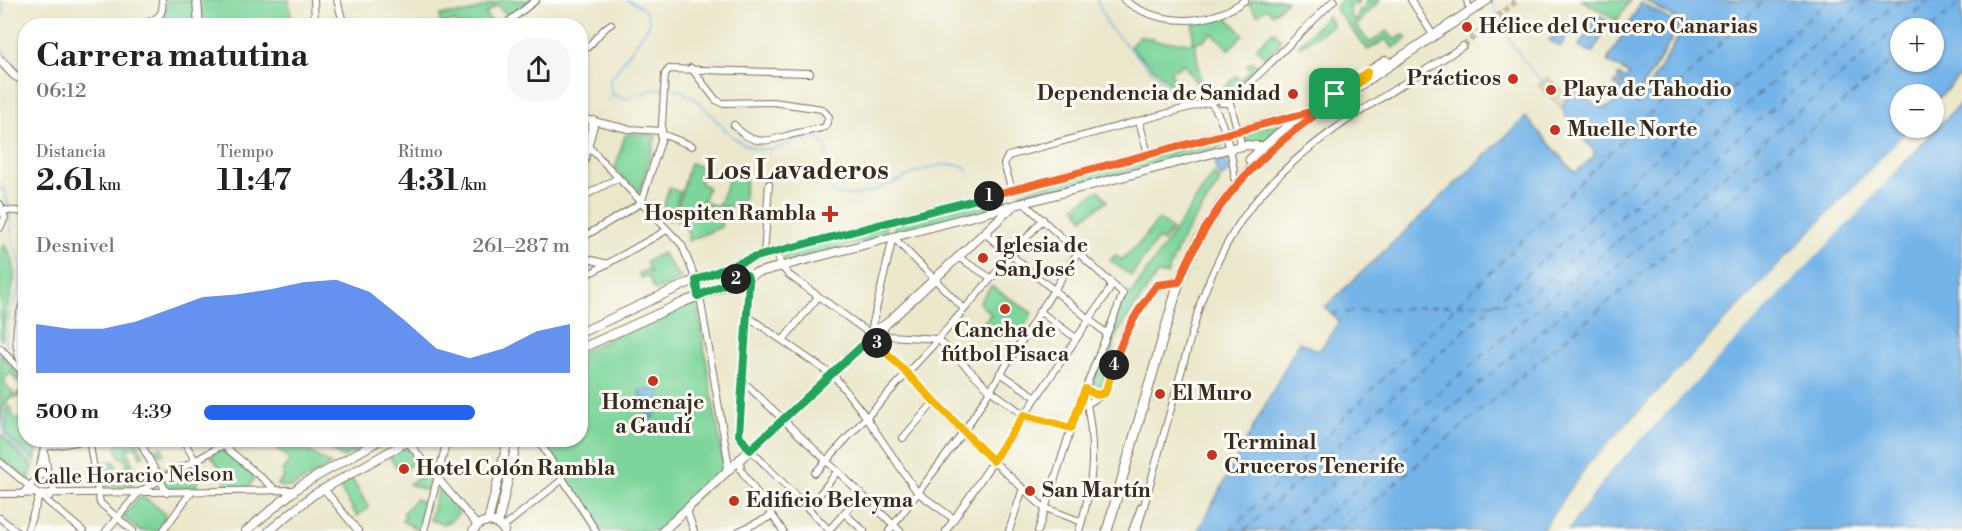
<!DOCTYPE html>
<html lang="es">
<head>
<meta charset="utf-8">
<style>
	:root { --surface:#fff; --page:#f6f6f6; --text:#222; --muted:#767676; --accent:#2563eb }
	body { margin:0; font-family:"Libre Bodoni",serif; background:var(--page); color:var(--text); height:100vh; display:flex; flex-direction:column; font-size:22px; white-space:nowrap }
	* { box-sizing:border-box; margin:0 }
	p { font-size:20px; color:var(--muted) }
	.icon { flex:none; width:33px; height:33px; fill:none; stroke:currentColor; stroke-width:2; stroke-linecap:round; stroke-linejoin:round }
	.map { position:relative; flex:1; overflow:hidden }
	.side { position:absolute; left:18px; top:18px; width:570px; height:429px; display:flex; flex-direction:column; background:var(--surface); border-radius:24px; box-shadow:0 2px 4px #0004 }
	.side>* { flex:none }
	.fabs { position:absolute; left:1890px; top:18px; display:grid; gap:12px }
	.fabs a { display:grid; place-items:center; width:54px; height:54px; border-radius:50%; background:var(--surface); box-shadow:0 2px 4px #0004; font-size:30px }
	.pin { position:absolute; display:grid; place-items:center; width:51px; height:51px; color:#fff; margin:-26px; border-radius:12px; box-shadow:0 3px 9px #0006 }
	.km { position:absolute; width:30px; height:30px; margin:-15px; border-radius:50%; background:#222; color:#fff; font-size:16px; line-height:30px; text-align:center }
	.round { display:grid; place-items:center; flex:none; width:63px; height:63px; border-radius:24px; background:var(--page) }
	.summary { display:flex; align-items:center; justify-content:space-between; height:102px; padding:0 18px }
	h1 { font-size:33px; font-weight:700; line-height:45px }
	.metrics { display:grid; grid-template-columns:repeat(3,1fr); gap:9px; height:102px; padding:6px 18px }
	.metrics div { display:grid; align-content:center }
	.metrics b { font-size:30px; font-weight:700 }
	.metrics small { font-size:16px; font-weight:400 }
	.metrics p { font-size:16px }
	.chart { height:168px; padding:12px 18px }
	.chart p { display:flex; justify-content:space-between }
	.chart svg { width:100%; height:108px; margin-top:6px; fill:var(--accent); opacity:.7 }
	ul { padding:0 18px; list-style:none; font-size:20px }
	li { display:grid; grid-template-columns:96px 72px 1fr; align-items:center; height:45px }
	li i { height:15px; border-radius:8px; background:var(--accent) }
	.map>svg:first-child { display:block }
	.green { fill:#7cd59a; stroke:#5c805c; stroke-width:1.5 }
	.sand { fill:#eeda9e; stroke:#94825e; stroke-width:1.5 }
	.water { fill:#74b4e8; stroke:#586f83; stroke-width:1.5; fill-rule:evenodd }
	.pier { fill:#ebe7ca }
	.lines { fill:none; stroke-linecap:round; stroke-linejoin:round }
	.stream { stroke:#74b4e8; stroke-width:1.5 }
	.ferry { stroke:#4f5a65; stroke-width:1.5; stroke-dasharray:8 6; stroke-linecap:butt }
	.street-tunnel { stroke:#c8c1a8; stroke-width:6; stroke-dasharray:6 3; stroke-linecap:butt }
	.street-casing { stroke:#796c5a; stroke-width:8 }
	.secondary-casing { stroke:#796c5a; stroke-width:10 }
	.primary-casing { stroke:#796c5a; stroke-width:11 }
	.street { stroke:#fff; stroke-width:6 }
	.secondary { stroke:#fff; stroke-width:8 }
	.primary { stroke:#fff; stroke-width:9 }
	.split-1-casing { stroke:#fff; stroke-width:12 }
	.split-2-casing { stroke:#fff; stroke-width:12 }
	.split-3-casing { stroke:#fff; stroke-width:12 }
	.split-4-casing { stroke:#fff; stroke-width:12 }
	.split-5-casing { stroke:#fff; stroke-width:12 }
	.split-6-casing { stroke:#fff; stroke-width:12 }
	.split-1 { stroke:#f0652b; stroke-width:8 }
	.split-2 { stroke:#22a559; stroke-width:8 }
	.split-3 { stroke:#22a559; stroke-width:8 }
	.split-4 { stroke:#f5b400; stroke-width:8 }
	.split-5 { stroke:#f0652b; stroke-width:8 }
	.split-6 { stroke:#f5b400; stroke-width:8 }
	.poi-dot { fill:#c8321e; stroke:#fdfcf7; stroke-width:2 }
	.labels { text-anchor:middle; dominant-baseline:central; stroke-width:6; stroke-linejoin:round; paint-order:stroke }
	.poi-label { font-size:21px; font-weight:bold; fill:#3b2a1e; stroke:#fdfcf7; text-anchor:start }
	.street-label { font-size:21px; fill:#3b2a1e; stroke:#fdfcf7 }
	.district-label { font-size:27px; font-weight:bold; fill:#3b2a1e; stroke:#fdfcf7 }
</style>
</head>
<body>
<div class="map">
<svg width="1962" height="531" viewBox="0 0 1962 531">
	<rect width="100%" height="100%" fill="#fdfcf7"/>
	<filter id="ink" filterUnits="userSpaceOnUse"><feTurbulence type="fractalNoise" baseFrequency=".0167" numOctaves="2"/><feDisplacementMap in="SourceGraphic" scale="12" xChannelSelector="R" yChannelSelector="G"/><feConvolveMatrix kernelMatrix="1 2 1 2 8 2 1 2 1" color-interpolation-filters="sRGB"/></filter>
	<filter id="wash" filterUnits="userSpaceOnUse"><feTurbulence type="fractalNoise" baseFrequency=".008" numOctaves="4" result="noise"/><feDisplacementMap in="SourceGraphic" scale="24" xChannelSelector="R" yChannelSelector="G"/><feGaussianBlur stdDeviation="1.35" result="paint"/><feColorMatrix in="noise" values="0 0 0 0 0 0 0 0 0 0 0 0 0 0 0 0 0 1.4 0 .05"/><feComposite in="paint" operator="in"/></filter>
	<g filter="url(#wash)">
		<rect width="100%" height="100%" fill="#ebe7ca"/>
		<g class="green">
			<polygon points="166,0 289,0 292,26 150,26 166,17"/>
			<polygon points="503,0 531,0 509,17 497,5 485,14 495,25 457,25 455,21 440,25 440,15 467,13"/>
			<polygon points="1253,0 1287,0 1273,14 1266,8 1258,15 1248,4"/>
			<polygon points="1342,0 1358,0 1357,5 1348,4 1347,6 1351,7 1350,15 1353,19 1357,20 1359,10 1364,10 1366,0 1380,0 1356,26 1370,43 1387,31 1395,40 1404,35 1407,39 1393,48 1386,39 1368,50 1335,8"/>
			<polygon points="1582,0 1630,0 1617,21"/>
			<polygon points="1226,16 1243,35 1229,49 1212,33 1204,40 1195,42 1201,85 1197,84 1184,64 1170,72 1187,99 1130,47 1139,36 1154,39 1154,41 1193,43 1193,24"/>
			<polygon points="1327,16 1333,25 1300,47 1299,45"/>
			<polygon points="1273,31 1281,39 1279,42 1280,44 1266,59 1256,48"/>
			<polygon points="1252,61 1258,67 1236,88 1213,97 1212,86 1219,93 1236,76 1240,80 1251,70 1247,66"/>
			<polygon points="1283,122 1287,124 1263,142 1246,142 1243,132"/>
			<polygon points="633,133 656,136 640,192 637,192 615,169 625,135"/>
			<polygon points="1221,138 1223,147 1026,199 1019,192"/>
			<path d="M 690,163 L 705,168 L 700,183 L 708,187 L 703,202 L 718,206 L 732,172 L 746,178 L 743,206 L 724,206 L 721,227 L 688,241 C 689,229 686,224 674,220 Z"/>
			<polygon points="1214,173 1220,182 1184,235 1167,274 1157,274 1117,334 1101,390 1091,390 1127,292 1131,295"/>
			<polygon points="669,188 680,192 671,220 660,217"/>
			<polygon points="1099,190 1107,201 1083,218 1075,206"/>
			<polygon points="1003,196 1005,204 896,233 893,223"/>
			<polygon points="1159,219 1172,230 1163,242 1158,239 1131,276 1110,260 1115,255 1121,260 1139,244"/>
			<polygon points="885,226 888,235 785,262 783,253"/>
			<path d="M 3,244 C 23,264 12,291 5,316 C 3,322 4,332 3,339 L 0,340 L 0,255 Z"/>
			<polygon points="662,253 681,279 655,291 648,276 642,278 639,274 648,269 652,274 646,262"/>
			<polygon points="991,286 1032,313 1020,334 1005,325 1000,333 983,323 991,314 979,303"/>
			<polygon points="693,301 697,306 725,472 658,531 599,531 541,440 580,440 581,352"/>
			<polygon points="0,353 23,381 19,384 11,373 6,377 5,384 13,393 11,395 15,395 26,387 25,392 18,395 19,397 7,399 7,405 3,406 0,430"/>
			<polygon points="11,407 14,419 25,417 26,440 39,440 35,461 5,434 7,408"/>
			<polygon points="0,434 33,467 29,479 0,458"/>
			<polygon points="110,440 136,440 144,455 140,457 136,447 127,449 137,478 132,478 132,487 101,486 96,463 115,461 118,481 130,481 130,470 120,470 128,466 125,459 119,457 116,446 119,445 119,440"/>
			<polygon points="142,440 147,440 153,451 161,447 164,453 160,456 158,452 154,454 162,470 182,461 184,463 161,474"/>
			<polygon points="266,440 291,440 331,465 293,487 280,487 277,485 284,477 282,470 290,460"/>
			<polygon points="322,440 374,440 343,458 318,443"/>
			<polygon points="406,447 417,461 400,472 389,456"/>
			<polygon points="220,448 255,477 248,488 225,487 225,474 210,455"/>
			<polygon points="197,462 201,470 197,472 197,487 167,489 163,482"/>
			<polygon points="426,473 430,473 434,481 431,492 409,484"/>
			<polygon points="352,479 369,508 357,516 339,487"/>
			<polygon points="442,489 460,509 457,511 458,514 448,523 446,520 445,524 430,520 438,490"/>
			<polygon points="138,498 147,499 164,513 166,521 158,531 139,531 123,517"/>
			<polygon points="416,499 428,505 421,531 402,521 406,516 403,513"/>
		</g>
		<polygon class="sand" points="1548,78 1568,97 1562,107 1539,85"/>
		<g class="water">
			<path d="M 1644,0 L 1962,0 L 1962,73 L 1934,103 L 1934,94 L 1900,94 L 1900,128 L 1910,128 L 1588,465 L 1542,531 L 1198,531 L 1299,342 L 1319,351 L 1340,322 L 1325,307 L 1526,117 L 1575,173 L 1594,156 L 1594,151 L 1568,121 L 1562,107 L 1568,97 L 1572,98 L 1576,93 L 1603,108 L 1611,106 L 1621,89 L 1614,85 L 1616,81 L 1623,85 L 1624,83 L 1617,78 L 1619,75 L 1626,79 L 1629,74 L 1607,61 L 1641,3 L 1680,26 L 1633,102 L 1638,104 L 1686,25 ZM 1900,28 L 1934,28 L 1934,62 L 1900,62 Z"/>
			<polygon points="1597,15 1610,23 1592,53 1579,46"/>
			<polygon points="1561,21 1571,27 1560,47 1549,41"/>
			<polygon points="1962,102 1962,531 1567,531 1611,471"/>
			<polygon points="1216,158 1226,160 1230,166 1229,172 1220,178 1215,167"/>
			<polygon points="646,390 661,390 654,418 650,418 639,391"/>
		</g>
		<g class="pier">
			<polygon points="1962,99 1857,214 1611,471 1567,531 1564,531 1609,469"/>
			<polygon points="1910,128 1913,128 1591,467 1546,531 1542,531 1588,465"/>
		</g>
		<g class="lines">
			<g class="stream">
				<path d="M 627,0 C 640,5 650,10 649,25 L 610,80 L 611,93 L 624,99 L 663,87"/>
				<polyline points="1097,0 1108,26 1176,96"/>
				<polyline points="0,1 4,9 0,25"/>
				<path d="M 1493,3 C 1508,46 1530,72 1565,102"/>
				<polyline points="0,48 22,75"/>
				<path d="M 667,87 C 707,92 718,138 754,148 C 778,154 796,138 818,137 C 832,150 827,167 825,184 L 836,194 C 886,203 915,156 964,166 L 968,172"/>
				<polyline points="607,101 613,96"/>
				<polyline points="0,187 5,192 9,208"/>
				<polyline points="6,349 8,319 20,285 21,266 12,239 10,212"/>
				<polyline points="5,409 4,435 35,464"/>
			</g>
			<g class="ferry">
				<polyline points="1931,28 1962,2"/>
				<polyline points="1497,303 1522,302 1866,0"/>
				<polyline points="1331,313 1493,303"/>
				<polyline points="1230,531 1764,0"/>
				<polyline points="1244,531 1829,0"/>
				<polyline points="1276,531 1900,0"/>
				<polyline points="1307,531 1929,0"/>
				<polyline points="1339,531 1900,54"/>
			</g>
		</g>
	</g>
	<g filter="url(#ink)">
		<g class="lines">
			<polyline class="street-tunnel" points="1463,46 1517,0"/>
			<g class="street-casing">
				<g id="street">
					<polyline points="314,0 315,26"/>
					<polyline points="337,0 344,26"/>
					<path d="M 1124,0 C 1159,26 1209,27 1245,0"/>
					<polyline points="1411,0 1431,32"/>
					<polyline points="1467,0 1468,5"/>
					<path d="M 141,26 C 154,18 165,19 162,0"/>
					<polyline points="503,26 536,0"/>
					<path d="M 580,52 C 593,47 597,32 611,24"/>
					<path d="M 691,68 L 716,100 L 722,103 L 773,102 L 822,109 L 829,117 L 825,127 C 816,130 807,131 798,133 C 772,139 755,150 734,125"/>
					<path d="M 1210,103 C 1221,110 1235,163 1234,178"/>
					<polyline points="1222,103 1230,103 1242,146"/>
					<polyline points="580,118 628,129 662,131"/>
					<polyline points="1139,121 1148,154"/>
					<polyline points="662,134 692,146"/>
					<polyline points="582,138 586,119"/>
					<polyline points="580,149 588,147 592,150 682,245 698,285 728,461 726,470"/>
					<polyline points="1012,190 1004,164 1008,156 1239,94 1334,0"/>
					<polyline points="580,198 618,178"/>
					<polyline points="1024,203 1123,294 1079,404 1038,531"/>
					<polyline points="0,204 5,218 0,228"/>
					<polyline points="4,210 26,212"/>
					<polyline points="986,231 989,237 1107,334"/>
					<polyline points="580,239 641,203 661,141 665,74 669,69 810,73"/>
					<polyline points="777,252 781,266 789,275 865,330 963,433 1043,507 1082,522"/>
					<polyline points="764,255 769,184"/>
					<polyline points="580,257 608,264"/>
					<polyline points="958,257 991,278"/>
					<polyline points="747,275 749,282 739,438 830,531"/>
					<polyline points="580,279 667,230"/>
					<path d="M 26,296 C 14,323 12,348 26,375"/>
					<polyline points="1039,311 1076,338"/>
					<polyline points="747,316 835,377 866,417 917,492 954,519"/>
					<polyline points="871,331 893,237 964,309"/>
					<polyline points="881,332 889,336 938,339 990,390 1027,417 1071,428"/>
					<polyline points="783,340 818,297"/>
					<polyline points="0,348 25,375"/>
					<polyline points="1000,373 1036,397"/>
					<polyline points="742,385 748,386 900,531"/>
					<polyline points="1085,389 1097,395 1104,394"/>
					<polyline points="1080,400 1089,403 1105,393 1125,331 1157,285 1179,282"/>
					<polyline points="903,438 934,402"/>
					<polyline points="43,440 48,475"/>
					<polyline points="89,440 100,503 133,531"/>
					<polyline points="139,440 167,493"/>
					<polyline points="183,440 195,460"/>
					<polyline points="217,440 276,490"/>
					<polyline points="409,440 411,446 477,525"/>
					<polyline points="538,440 596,531"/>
					<polyline points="44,447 90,440"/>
					<polyline points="740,458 741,470 783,531"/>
					<polyline points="0,462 83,531"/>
					<polyline points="815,473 934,344 1043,219"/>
					<polyline points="38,477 44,474 52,477 54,489 50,496"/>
					<polyline points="324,489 358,531"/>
					<polyline points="0,494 294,490"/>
					<polyline points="22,494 38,477 44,447"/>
					<polyline points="689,507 688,514 694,531"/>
					<polyline points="808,509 837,472"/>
					<polyline points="844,513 864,531"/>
					<polyline points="0,518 16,531"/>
					<polyline points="502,528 563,479"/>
					<polyline points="829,530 861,494"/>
					<polyline points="27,531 40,494"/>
					<polyline points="106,531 139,492 232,440"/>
					<polyline points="163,531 191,492"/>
					<polyline points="424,531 447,440"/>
					<polyline points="739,531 772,516"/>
					<polyline points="889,531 965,430 1078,252"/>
					<polyline points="946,531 1110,289 1110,281"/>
					<polyline points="1009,531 1023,488"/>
					<path d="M 1079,531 C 1094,483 1096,448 1086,399"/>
					<polyline points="1132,531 1141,507"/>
					<path d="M 1137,531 L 1200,304 C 1215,263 1236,221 1266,189 C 1318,131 1398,89 1463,46"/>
				</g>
			</g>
			<g class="secondary-casing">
				<g id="secondary">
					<polyline points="197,0 199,26"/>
					<polyline points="0,60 14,75 26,82"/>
					<polyline points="580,143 582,138"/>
					<polyline points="580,175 594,121"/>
					<polyline points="580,333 688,283 752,258 1282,119"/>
					<polyline points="864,344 877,339 885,325"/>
					<polyline points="580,349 684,302 756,273 1228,149 1247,145 1270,147"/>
					<polyline points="488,521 508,440"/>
					<polyline points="498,524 517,440"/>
					<polyline points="246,531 300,486 380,440"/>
					<polyline points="269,531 313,495 410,440"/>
					<path d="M 473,531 C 481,518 496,518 504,531"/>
					<polyline points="663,531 864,344 871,331 885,325 1012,207"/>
				</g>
			</g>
			<g class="primary-casing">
				<g id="primary">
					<polyline points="1337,92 1386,61"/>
					<polyline points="1282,119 1289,121 1289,129"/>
					<polyline points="1250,160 1277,135 1314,109"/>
					<polyline points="1107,531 1179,282 1198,240 1222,203 1260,158 1315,115 1487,0"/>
				</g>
			</g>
			<use href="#street" class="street"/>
			<use href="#secondary" class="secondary"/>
			<use href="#primary" class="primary"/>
		</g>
	</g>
	<g class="lines" filter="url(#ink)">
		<g class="split-1-casing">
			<polyline id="split-1" points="989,196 1310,112 1335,94"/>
		</g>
		<g class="split-2-casing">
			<polyline id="split-2" points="736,279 698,296 696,280 752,258 989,196"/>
		</g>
		<g class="split-3-casing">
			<polyline id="split-3" points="736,279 747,275 749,282 739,435 750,450 864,344 875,340 877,343"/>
		</g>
		<g class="split-4-casing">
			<polyline id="split-4" points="877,343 993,461 1024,415 1071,428 1085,389 1097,395 1105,393 1114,365"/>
		</g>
		<g class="split-5-casing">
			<path id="split-5" d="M 1114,365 C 1123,334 1137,310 1157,285 L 1179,282 C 1211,200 1266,147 1338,99"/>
		</g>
		<g class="split-6-casing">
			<polyline id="split-6" points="1335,94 1367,72 1366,77 1338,99"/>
		</g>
		<use href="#split-1" class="split-1"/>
		<use href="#split-2" class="split-2"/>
		<use href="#split-3" class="split-3"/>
		<use href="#split-4" class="split-4"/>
		<use href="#split-5" class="split-5"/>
		<use href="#split-6" class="split-6"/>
	</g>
	<g class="poi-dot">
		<circle cx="1467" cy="27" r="6"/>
		<circle cx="1513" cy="79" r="6"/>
		<circle cx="1551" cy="90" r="6"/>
		<circle cx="1293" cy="94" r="6"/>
		<circle cx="1555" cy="130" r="6"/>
		<path d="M827 205h6v6h6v6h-6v6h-6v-6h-6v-6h6z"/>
		<circle cx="983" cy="258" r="6"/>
		<circle cx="1005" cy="309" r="6"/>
		<circle cx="653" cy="381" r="6"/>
		<circle cx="1160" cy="394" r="6"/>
		<circle cx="1212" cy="455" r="6"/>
		<circle cx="404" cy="469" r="6"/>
		<circle cx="1030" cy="491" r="6"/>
		<circle cx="734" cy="501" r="6"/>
	</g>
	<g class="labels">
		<g class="poi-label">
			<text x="1479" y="27">Hélice del Crucero Canarias</text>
			<text x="1501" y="79" text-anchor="end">Prácticos</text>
			<text x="1563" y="90">Playa de Tahodio</text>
			<text x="1281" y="94" text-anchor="end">Dependencia de Sanidad</text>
			<text x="1567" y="130">Muelle Norte</text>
			<text x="816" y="214" text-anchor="end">Hospiten Rambla</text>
			<text x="995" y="246">Iglesia de<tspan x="995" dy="24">San José</tspan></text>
			<text x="1005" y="331" text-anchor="middle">Cancha de<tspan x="1005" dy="24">fútbol Pisaca</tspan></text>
			<text x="1172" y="394">El Muro</text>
			<text x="653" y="403" text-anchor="middle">Homenaje<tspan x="653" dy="24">a Gaudí</tspan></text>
			<text x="1224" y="443">Terminal<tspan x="1224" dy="24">Cruceros Tenerife</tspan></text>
			<text x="416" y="469">Hotel Colón Rambla</text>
			<text x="1042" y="491">San Martín</text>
			<text x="746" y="501">Edificio Beleyma</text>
		</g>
		<g class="street-label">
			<text transform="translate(134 476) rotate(-1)">Calle Horacio Nelson</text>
		</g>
		<g class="district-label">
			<text x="797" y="171">Los Lavaderos</text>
		</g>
	</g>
</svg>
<div class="fabs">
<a>+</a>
<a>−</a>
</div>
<div class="pin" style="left:1335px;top:94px;background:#1e9e55"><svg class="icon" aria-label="arrive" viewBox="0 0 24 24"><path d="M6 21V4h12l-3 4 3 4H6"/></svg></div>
<b class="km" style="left:989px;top:196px">1</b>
<b class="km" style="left:736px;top:279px">2</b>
<b class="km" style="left:877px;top:343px">3</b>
<b class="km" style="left:1114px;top:365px">4</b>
<section class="side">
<div class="summary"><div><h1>Carrera matutina</h1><p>06:12</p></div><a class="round"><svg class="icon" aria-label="share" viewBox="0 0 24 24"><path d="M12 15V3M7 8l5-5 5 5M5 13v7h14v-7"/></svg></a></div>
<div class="metrics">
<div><p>Distancia</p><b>2.61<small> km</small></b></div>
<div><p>Tiempo</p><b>11:47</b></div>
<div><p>Ritmo</p><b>4:31<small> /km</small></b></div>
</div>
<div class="chart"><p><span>Desnivel</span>261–287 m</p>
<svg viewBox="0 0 160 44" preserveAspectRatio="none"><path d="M0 44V24L10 26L20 26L30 23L40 18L50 13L60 12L70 10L80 7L90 6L100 11L110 22L120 34L130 38L140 34L150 27L160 24V44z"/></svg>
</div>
<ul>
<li><b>500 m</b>4:39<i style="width:74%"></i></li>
</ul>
</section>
</div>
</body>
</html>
